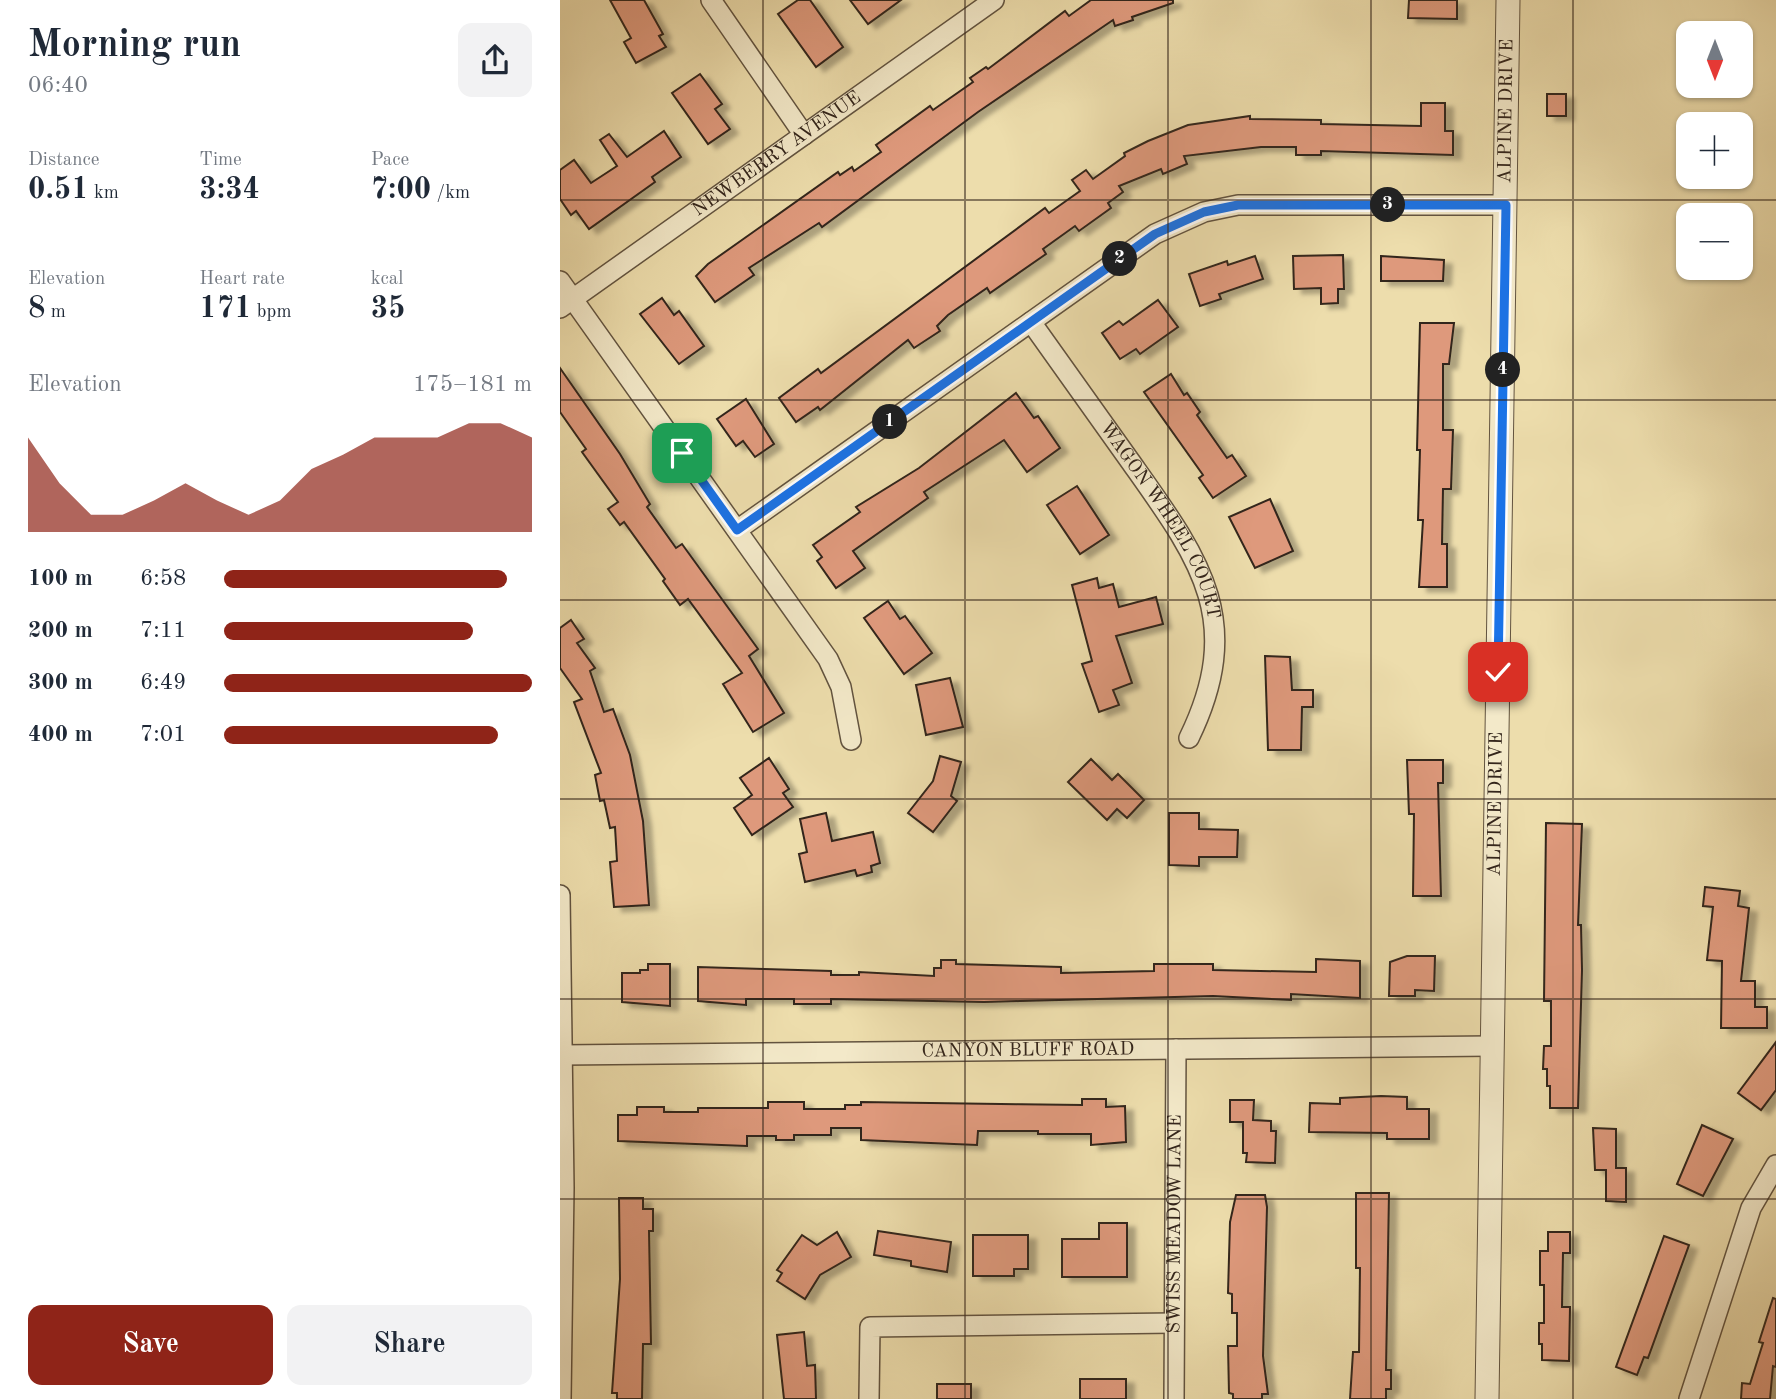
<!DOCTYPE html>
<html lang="en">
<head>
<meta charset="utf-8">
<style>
	:root { --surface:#fff; --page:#f2f2f3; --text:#1f2937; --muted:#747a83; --accent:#8f2418 }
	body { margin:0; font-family:"Old Standard TT",serif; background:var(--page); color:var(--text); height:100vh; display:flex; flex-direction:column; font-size:26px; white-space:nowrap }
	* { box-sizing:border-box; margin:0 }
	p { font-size:23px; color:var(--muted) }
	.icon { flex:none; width:38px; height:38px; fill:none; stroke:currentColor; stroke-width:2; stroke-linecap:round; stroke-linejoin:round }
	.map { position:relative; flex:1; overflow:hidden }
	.side { display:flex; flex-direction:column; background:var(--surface); width:560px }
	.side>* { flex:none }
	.needle { width:46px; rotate:180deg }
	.fabs { position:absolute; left:1116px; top:21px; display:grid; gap:14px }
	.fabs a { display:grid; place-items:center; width:77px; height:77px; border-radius:14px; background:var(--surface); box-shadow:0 2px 5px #0004; font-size:35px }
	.pin { position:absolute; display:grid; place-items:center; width:60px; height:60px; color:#fff; margin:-30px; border-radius:14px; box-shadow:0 4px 10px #0006 }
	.km { position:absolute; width:35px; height:35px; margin:-18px; border-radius:50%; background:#222; color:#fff; font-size:19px; line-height:35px; text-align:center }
	.round { display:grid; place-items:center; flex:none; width:74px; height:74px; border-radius:14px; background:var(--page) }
	.headline { display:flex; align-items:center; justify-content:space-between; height:119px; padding:0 28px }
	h1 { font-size:38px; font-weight:600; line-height:52px }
	.metrics { display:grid; grid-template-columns:repeat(3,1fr); gap:10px; height:119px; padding:7px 28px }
	.metrics div { display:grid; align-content:center }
	.metrics b { font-size:30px; font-weight:600 }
	.metrics small { font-size:19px; font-weight:400 }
	.metrics p { font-size:19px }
	.chart { height:196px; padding:14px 28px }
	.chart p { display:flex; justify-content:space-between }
	.chart svg { width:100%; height:126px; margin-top:7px; fill:var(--accent); opacity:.7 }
	.primary-button { display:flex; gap:14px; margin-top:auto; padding:14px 28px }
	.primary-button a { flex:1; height:80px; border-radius:14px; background:var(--accent); color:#fff; font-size:28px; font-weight:600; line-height:80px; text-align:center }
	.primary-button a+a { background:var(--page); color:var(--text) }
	ul { padding:0 28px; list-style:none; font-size:23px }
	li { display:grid; grid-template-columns:112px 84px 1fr; align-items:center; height:52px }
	li i { height:18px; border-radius:9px; background:var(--accent) }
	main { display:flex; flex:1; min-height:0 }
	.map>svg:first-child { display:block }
	.building { fill:#de997b; stroke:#33251b; stroke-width:2; filter:url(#shadow) }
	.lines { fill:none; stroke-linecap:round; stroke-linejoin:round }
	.minor-casing { stroke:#62533f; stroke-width:22 }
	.tertiary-casing { stroke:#62533f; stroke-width:25 }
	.minor { stroke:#f3e9c9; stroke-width:19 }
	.tertiary { stroke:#f3e9c9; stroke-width:23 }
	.route-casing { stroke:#fff; stroke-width:14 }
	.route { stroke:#1a73e8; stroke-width:9 }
	.grid { fill:none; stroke:#33251b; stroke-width:2; stroke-opacity:0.55 }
	.labels { text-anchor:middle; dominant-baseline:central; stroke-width:6; stroke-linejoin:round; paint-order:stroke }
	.street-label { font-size:19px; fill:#33251b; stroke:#f3e9c9 }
</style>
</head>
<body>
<main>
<section class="side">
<div class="headline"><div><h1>Morning run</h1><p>06:40</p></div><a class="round"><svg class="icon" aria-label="share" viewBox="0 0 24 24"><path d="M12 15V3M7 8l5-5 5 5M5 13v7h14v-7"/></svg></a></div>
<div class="metrics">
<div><p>Distance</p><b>0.51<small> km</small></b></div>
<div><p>Time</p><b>3:34</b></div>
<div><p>Pace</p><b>7:00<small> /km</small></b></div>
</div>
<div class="metrics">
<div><p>Elevation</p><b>8<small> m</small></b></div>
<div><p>Heart rate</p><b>171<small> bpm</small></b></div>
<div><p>kcal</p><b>35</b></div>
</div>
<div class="chart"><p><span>Elevation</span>175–181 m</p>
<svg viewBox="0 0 160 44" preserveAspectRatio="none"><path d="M0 44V11L10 27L20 38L30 38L40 33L50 27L60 33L70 38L80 33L90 22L100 17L110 11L120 11L130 11L140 6L150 6L160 11V44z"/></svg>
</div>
<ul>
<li><b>100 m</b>6:58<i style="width:92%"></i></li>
<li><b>200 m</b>7:11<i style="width:81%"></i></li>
<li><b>300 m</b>6:49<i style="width:100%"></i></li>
<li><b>400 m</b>7:01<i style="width:89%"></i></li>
</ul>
<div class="primary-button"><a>Save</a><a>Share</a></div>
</section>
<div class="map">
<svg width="1216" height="1399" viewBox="0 0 1216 1399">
	<defs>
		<filter id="shadow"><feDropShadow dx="8" dy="4.5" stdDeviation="2" flood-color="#0004"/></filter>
	</defs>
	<rect width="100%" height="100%" fill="#edddac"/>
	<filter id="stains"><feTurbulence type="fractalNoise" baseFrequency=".00286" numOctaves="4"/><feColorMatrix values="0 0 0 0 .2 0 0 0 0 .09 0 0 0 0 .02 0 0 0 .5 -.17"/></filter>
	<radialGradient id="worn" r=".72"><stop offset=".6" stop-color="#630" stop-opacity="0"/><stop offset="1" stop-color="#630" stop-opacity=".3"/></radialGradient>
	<g class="building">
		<polygon points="50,0 84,0 103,34 99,36 106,47 76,63 64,42 71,38"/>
		<polygon points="238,0 250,0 283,47 256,67 218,14"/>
		<polygon points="290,0 341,0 308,24"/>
		<polygon points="531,0 613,0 613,3 572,17 573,20 555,26 553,20 418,112 262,227 259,223 189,268 194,275 155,302 136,276 148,264 278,172 280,175 292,167 294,171 321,152 316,145 370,106 373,110 413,82 410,78 426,67 428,69 505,11 509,16"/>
		<polygon points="849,0 897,0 897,19 848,18"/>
		<polygon points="140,74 162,104 155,109 170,129 148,144 112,93"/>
		<rect x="987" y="94" width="19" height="22"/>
		<polygon points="861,103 885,103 885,131 893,131 893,155 761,151 761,155 736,155 736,147 701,147 624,156 627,164 603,174 601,169 559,186 563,192 548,203 551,208 519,231 515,226 483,249 486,254 430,293 427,288 388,315 377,326 380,331 354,348 348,340 260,410 258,407 236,422 219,398 258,369 261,373 485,208 489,213 520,191 512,180 526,170 533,179 565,156 564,153 588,141 628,125 690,116 690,119 761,120 761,124 861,126"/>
		<polygon points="104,131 121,157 92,177 95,182 29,229 16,211 11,215 0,199 0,170 14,160 31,183 57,166 40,140 49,134 67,157"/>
		<polygon points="783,255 784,289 778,289 778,303 761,304 761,288 734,289 733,256"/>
		<polygon points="695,256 703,279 659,294 661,299 640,306 629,274 667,261 668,265"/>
		<polygon points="821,256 884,260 883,281 821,281"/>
		<polygon points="102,298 114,315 119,311 144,346 119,364 80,314"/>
		<polygon points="598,300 618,327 580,354 576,349 560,359 542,333 559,321 563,325"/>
		<polygon points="860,323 894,323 889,364 883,364 883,430 893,430 891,489 883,489 882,544 887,544 887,587 859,587 863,520 858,520 860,450 857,450"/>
		<polygon points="0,368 60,454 90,504 87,507 116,548 122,544 198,649 189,656 224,713 193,732 163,684 182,673 128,599 120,605 103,581 105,579 64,522 60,525 48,509 58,502 22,452 26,449 0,412"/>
		<polygon points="611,374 624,395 627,393 640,412 637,415 667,458 672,455 686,476 653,498 639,478 643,475 584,392"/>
		<polygon points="456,393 474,418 478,416 500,448 467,472 444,440 364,492 368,498 293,551 305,568 276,588 257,561 262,557 253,545 300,512 296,507 359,468"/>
		<polygon points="186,399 214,444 195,457 183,441 176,446 157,419"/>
		<polygon points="517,486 549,535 520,554 487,505"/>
		<polygon points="710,499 733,551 695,568 669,517"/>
		<polygon points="537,578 539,588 553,584 559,607 596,597 603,624 556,636 572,683 553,690 559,705 539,712 522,664 532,661 512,585"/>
		<polygon points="328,601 340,619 345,616 372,653 344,674 304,618"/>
		<polygon points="11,620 24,639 17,643 35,668 30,671 44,712 53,709 70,755 83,821 89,905 54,907 50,862 57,861 55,827 50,828 44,800 40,801 35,775 41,773 14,702 22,699 0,668 0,628"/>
		<polygon points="705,656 730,657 732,690 753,690 753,707 742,707 741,750 708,750"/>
		<polygon points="390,678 403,727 366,735 356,685"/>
		<polygon points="380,756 401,762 391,796 397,801 373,832 348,813 373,781"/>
		<polygon points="209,758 229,789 223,793 233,807 192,835 174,808 192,795 180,778"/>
		<polygon points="531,759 552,780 558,774 584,800 567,818 557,809 547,820 508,782"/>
		<polygon points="847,760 883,760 883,783 878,783 881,896 853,896 854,814 849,814"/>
		<polygon points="266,813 272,841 313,832 320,863 311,866 312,872 297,876 295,870 245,882 239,854 247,852 240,819"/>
		<polygon points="609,813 639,813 639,829 678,830 677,857 639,857 639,866 609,865"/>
		<polygon points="986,823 1022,824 1018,925 1021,925 1022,970 1018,1108 990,1108 990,1086 987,1086 987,1069 983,1069 984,1046 991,1046 991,1001 984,1001"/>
		<polygon points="1145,887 1180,891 1178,906 1189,908 1181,981 1195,981 1195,1007 1207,1007 1207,1028 1161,1028 1162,961 1147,960 1153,907 1143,906"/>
		<polygon points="847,956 875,956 874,991 855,990 855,996 829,996 830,962"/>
		<polygon points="756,959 800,961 800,998 731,994 731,1000 653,996 424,1002 271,999 271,1004 234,1004 234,999 186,999 186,1005 138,1001 138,967 271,971 271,975 299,975 299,972 374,976 374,968 381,968 381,960 396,960 396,964 501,967 501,973 594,971 594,964 653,964 653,970 756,972"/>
		<polygon points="88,964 110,964 110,1006 62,1002 62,973 80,973 80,970 88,970"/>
		<polygon points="1216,1042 1216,1090 1201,1110 1178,1093"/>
		<polygon points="821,1096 847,1097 847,1109 869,1109 869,1139 827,1139 827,1133 749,1132 750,1103 780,1104 780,1098"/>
		<polygon points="522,1099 546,1099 546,1107 565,1106 566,1142 531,1145 531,1134 478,1134 478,1131 418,1131 417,1145 301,1140 301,1128 271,1128 271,1135 234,1135 234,1140 216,1140 216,1136 187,1136 187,1146 58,1141 58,1115 77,1115 77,1107 104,1107 104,1112 138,1112 138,1108 208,1108 208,1102 244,1102 244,1109 285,1109 285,1105 301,1105 301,1102 522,1105"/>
		<polygon points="670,1100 694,1100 693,1120 711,1121 711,1131 716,1131 715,1163 686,1162 687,1153 683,1153 683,1122 670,1122"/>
		<polygon points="1142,1125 1173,1139 1143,1196 1117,1184"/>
		<polygon points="1033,1128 1056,1129 1056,1168 1066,1168 1066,1202 1046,1201 1046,1170 1035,1170"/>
		<polygon points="796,1193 829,1193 826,1370 831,1370 831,1389 826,1389 826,1399 790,1399 793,1352 799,1352 800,1268 796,1268"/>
		<polygon points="676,1195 705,1195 707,1207 703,1356 708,1394 702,1394 702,1399 673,1399 673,1394 669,1393 668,1346 677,1346 677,1313 672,1313 672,1294 668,1293 670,1222"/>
		<polygon points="59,1198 83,1198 83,1209 93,1209 93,1231 89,1231 91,1344 83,1344 82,1399 57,1399 57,1393 52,1393 60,1279"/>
		<polygon points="539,1223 567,1223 567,1277 502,1277 502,1239 539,1239"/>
		<polygon points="318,1231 391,1242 387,1272 351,1266 351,1261 314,1255"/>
		<polygon points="277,1232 291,1257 260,1275 245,1299 217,1281 222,1273 217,1270 242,1235 257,1245"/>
		<polygon points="988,1232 1010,1232 1010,1253 1003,1253 1002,1307 1010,1307 1009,1361 982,1360 982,1344 979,1344 979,1323 984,1323 984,1285 980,1285 980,1251 988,1251"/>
		<polygon points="413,1235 468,1235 468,1269 454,1269 454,1276 413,1276"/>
		<polygon points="1104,1236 1129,1245 1088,1358 1084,1357 1077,1375 1056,1367"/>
		<polygon points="1213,1298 1216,1299 1216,1367 1213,1366 1210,1399 1181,1399 1182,1383 1190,1384 1203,1343 1199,1342"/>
		<polygon points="244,1332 247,1366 255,1365 256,1399 224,1399 217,1335"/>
		<rect x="520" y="1379" width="46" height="20"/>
		<rect x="377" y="1384" width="34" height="15"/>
	</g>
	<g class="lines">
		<g class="minor-casing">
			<g id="minor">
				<polyline points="151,0 244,135"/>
				<polyline points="0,281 268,659 281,687 291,740"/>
				<path id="s1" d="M 0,308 L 434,0"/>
				<path id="s2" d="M 471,322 C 504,368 537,415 570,461 C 638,557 687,619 629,738"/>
				<polyline points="177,530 595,234 644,212 678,205 946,205"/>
				<polyline points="0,895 4,1188 1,1399"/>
				<path id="s3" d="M 2,1055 L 932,1046"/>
				<polyline points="309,1399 310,1327 614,1323"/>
				<path id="s4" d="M 614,1399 L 616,1049"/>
				<polyline points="1129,1399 1191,1208 1216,1165"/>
			</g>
		</g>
		<g class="tertiary-casing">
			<g id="tertiary">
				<path id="s5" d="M 927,1399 L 948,0"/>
			</g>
		</g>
		<use href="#minor" class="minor"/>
		<use href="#tertiary" class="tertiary"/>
	</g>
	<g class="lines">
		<g class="route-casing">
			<polyline id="route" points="122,453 177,530 595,234 644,212 678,205 946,205 938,672"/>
		</g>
		<use href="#route" class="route"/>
	</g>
	<path class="grid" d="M 203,0 L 203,1399M 405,0 L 405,1399M 608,0 L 608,1399M 811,0 L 811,1399M 1013,0 L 1013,1399M 0,200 L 1216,200M 0,400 L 1216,400M 0,600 L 1216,600M 0,799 L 1216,799M 0,999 L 1216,999M 0,1199 L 1216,1199"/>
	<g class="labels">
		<g class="street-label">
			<text stroke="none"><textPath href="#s5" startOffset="1288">ALPINE DRIVE</textPath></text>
			<text stroke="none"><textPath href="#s1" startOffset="266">NEWBERRY AVENUE</textPath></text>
			<text stroke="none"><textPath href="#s2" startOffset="238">WAGON WHEEL COURT</textPath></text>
			<text stroke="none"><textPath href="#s5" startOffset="595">ALPINE DRIVE</textPath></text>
			<text stroke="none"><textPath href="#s3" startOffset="466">CANYON BLUFF ROAD</textPath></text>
			<text stroke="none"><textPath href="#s4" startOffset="175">SWISS MEADOW LANE</textPath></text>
		</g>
	</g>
	<rect width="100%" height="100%" filter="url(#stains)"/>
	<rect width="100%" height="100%" fill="url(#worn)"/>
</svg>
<div class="fabs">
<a><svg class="needle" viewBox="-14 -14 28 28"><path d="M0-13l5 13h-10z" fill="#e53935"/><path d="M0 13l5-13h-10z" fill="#747a83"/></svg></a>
<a>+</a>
<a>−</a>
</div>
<div class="pin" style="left:122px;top:453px;background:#1e9e55"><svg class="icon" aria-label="arrive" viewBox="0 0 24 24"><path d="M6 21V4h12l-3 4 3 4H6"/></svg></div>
<div class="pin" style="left:938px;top:672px;background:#d93025"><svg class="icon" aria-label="check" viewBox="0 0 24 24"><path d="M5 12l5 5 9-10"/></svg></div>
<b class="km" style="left:330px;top:422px">1</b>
<b class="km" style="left:560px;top:259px">2</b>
<b class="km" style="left:828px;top:205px">3</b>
<b class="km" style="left:943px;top:370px">4</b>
</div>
</main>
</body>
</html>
